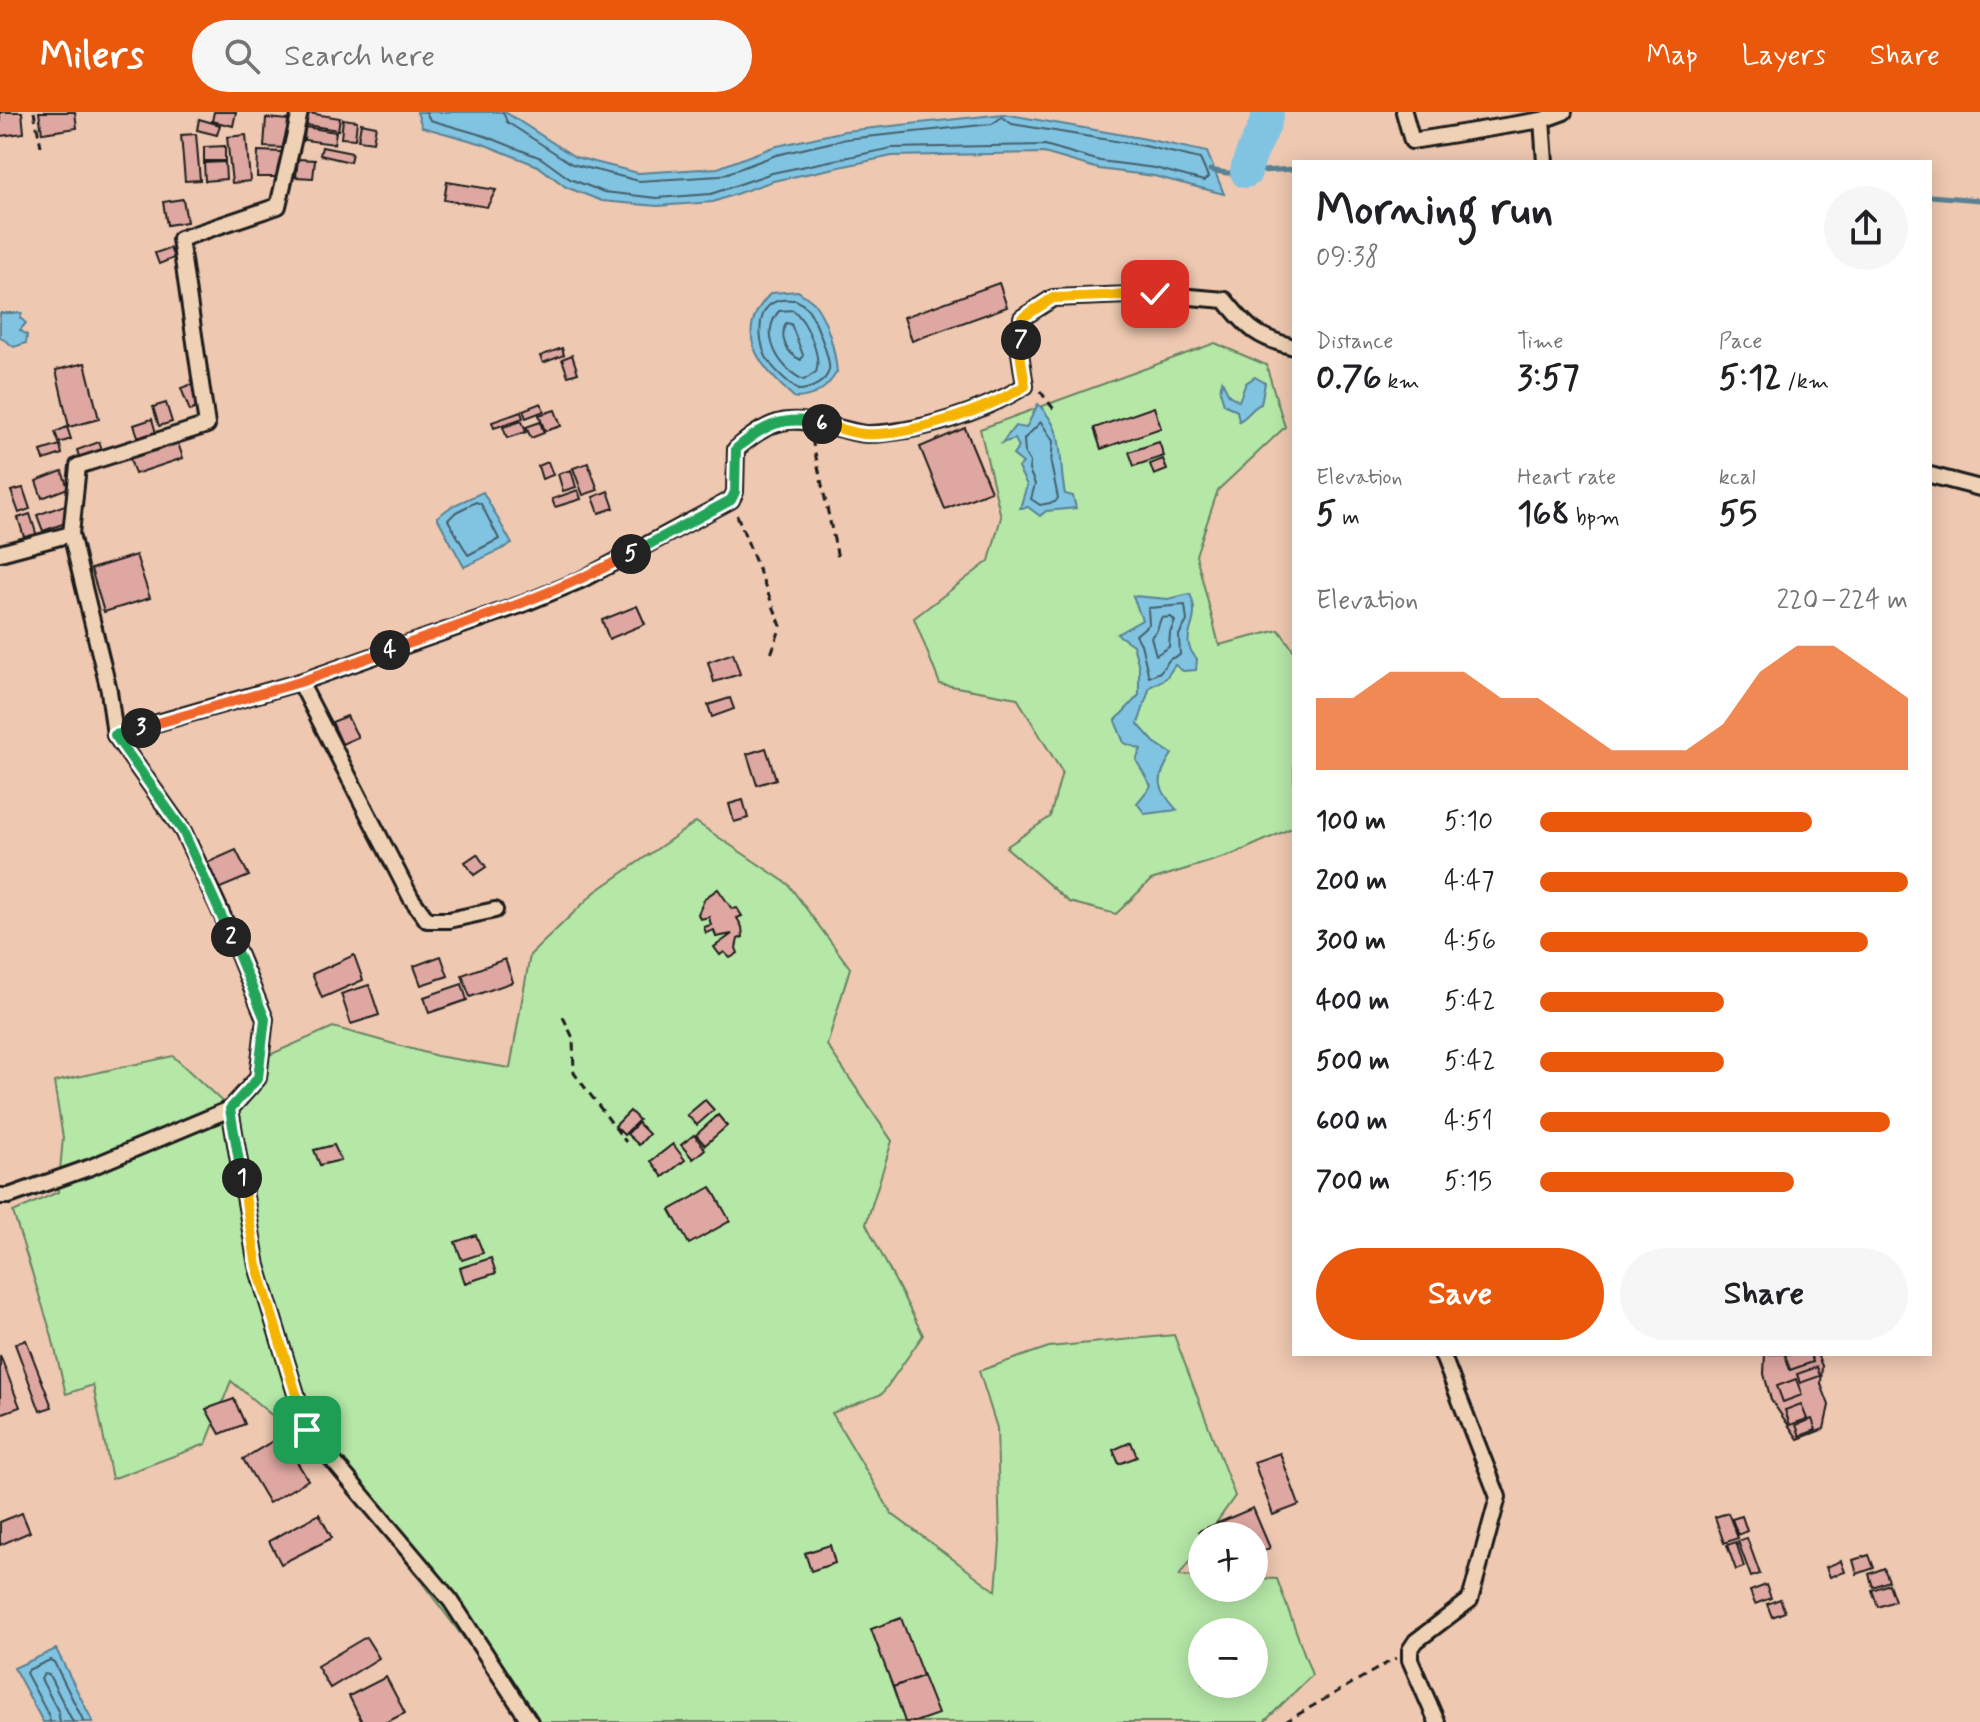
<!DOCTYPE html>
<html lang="en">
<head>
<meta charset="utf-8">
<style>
	:root { --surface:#fff; --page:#f6f6f6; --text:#202124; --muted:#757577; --accent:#ea580c }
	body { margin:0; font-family:Mynerve,sans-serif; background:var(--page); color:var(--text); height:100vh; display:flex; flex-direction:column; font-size:30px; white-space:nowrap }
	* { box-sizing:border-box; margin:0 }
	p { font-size:26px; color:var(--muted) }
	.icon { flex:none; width:44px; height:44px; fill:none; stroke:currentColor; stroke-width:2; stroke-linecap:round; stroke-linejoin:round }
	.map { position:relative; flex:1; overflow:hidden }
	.details { position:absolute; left:1292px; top:48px; width:640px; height:1196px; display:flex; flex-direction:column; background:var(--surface); border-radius:0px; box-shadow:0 4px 20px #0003 }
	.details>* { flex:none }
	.buttons { position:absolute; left:1188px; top:1410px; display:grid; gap:16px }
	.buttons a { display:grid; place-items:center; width:80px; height:80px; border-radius:50%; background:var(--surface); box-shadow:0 4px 20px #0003; font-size:40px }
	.pin { position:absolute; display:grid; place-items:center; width:68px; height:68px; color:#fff; margin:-34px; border-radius:16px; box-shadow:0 4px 12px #0006 }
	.km { position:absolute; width:40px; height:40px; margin:-20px; border-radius:50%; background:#222; color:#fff; font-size:22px; line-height:40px; text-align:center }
	.round { display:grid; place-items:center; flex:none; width:84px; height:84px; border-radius:42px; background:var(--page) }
	.headline { display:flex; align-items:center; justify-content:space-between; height:136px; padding:0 24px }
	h1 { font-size:44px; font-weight:700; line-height:60px }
	.metrics { display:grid; grid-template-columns:repeat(3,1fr); gap:12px; height:136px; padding:8px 24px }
	.metrics div { display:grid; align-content:center }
	.metrics b { font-size:34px; font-weight:700 }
	.metrics small { font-size:22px; font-weight:400 }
	.metrics p { font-size:22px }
	.chart { height:224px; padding:16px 24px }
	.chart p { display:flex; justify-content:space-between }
	.chart svg { width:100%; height:144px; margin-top:8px; fill:var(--accent); opacity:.7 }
	.button { display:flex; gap:16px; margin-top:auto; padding:16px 24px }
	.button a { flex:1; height:92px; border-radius:48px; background:var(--accent); color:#fff; font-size:32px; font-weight:700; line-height:92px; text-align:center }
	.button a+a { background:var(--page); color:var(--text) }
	ul { padding:0 24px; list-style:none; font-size:26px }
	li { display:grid; grid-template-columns:128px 96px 1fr; align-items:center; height:60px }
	li i { height:20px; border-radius:10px; background:var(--accent) }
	header { display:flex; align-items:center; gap:48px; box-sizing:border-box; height:112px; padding:0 40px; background:var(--accent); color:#fff }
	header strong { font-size:38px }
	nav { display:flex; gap:44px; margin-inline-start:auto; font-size:28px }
	.search { width:560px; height:72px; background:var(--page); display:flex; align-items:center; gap:20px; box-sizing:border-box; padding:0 28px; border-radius:44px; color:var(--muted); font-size:30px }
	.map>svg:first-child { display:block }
	.green { fill:#b5e7a7; stroke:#688262; stroke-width:2; fill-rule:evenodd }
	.water { fill:#81c4e2; stroke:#598193; stroke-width:2 }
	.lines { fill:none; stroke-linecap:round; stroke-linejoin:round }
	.shore { stroke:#445f6b; stroke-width:2 }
	.stream { stroke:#598193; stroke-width:5 }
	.river { stroke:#81c4e2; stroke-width:32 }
	.building { fill:#dfa7a1; stroke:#1c1c1c; stroke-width:2 }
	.minor-casing { stroke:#1c1c1c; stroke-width:20 }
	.path { stroke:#1c1c1c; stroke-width:3; stroke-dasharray:8 6; stroke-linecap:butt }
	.minor { stroke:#efd2b5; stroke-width:14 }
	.split-1-casing { stroke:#fff; stroke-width:16 }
	.split-2-casing { stroke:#fff; stroke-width:16 }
	.split-3-casing { stroke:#fff; stroke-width:16 }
	.split-4-casing { stroke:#fff; stroke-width:16 }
	.split-5-casing { stroke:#fff; stroke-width:16 }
	.split-6-casing { stroke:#fff; stroke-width:16 }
	.split-7-casing { stroke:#fff; stroke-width:16 }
	.split-8-casing { stroke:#fff; stroke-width:16 }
	.split-1 { stroke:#f5b400; stroke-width:10 }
	.split-2 { stroke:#22a559; stroke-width:10 }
	.split-3 { stroke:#22a559; stroke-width:10 }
	.split-4 { stroke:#f0652b; stroke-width:10 }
	.split-5 { stroke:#f0652b; stroke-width:10 }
	.split-6 { stroke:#22a559; stroke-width:10 }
	.split-7 { stroke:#f5b400; stroke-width:10 }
	.split-8 { stroke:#f5b400; stroke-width:10 }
</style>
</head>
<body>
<header>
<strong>Milers</strong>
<div class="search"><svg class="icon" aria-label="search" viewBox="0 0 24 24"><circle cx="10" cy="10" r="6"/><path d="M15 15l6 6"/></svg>Search here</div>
<nav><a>Map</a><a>Layers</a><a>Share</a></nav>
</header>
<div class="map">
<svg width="1980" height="1610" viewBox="0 0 1980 1610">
	<rect width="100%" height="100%" fill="#eec8b1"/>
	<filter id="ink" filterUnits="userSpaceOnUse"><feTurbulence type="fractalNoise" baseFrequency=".0125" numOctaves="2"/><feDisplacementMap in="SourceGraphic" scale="16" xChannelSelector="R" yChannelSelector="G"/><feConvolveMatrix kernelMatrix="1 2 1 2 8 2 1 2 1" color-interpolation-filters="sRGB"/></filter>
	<g filter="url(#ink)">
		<g class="green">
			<polygon points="1215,231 1266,253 1285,315 1218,378 1196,443 1219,533 1279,518 1294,539 1294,715 1234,742 1151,768 1116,802 1069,790 1006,735 1050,705 1062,660 1017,586 940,572 914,506 989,449 1001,405 980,317"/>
			<path d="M 696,710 L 788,772 L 850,856 L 827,933 L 892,1029 L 866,1112 L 923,1223 L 882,1282 L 832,1301 L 892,1402 L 996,1479 L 1000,1430 L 997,1316 L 979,1259 L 1049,1235 L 1174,1223 L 1235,1384 L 1207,1424 L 1202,1424 L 1202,1431 L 1179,1464 L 1202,1465 L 1202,1476 L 1254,1476 L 1254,1466 L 1277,1467 L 1312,1563 L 1264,1610 L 527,1610 L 307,1318 L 287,1316 L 231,1269 L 206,1332 L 112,1367 L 93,1273 L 66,1282 L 51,1221 L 13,1100 L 58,1080 L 63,1026 L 54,970 L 173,944 L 230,997 L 260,947 L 333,915 L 437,944 L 510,956 L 530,843 L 595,780 ZM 1202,1520 L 1254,1520 L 1254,1572 L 1202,1572 Z"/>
		</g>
		<g class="water">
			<polygon points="417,0 505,0 575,45 638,61 718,56 773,35 845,19 1004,2 1146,27 1207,40 1224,82 1154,64 1099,57 1044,41 892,44 773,69 713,90 657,94 602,89 566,75 538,54 483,32 422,15"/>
			<path d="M 798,179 C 803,183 810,187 814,191 C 828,209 835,239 837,260 C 826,277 816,285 795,286 C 761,256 730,222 771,181 Z"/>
			<polygon points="0,201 22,201 20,206 26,211 20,218 27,223 26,231 14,235 0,225"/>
			<path d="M 1255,265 L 1265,271 L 1261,292 C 1251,296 1249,304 1239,309 L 1237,299 L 1224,292 L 1220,279 L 1222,269 L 1229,283 L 1239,289 L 1246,271 Z"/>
			<path d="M 1038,292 C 1068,322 1057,345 1065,382 L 1073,384 L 1076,396 L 1046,399 L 1040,404 L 1028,395 L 1020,396 L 1027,373 L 1018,356 L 1023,351 L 1013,343 L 1019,335 L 1015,327 L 1002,331 L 1015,314 L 1026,316 Z"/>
			<polygon points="483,380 512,432 464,455 437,405 452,394"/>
			<path d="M 1190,482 C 1204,514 1175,523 1197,547 L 1196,558 L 1183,559 L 1175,553 L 1166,566 L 1150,575 L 1138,612 L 1154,630 L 1172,642 C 1156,667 1156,675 1177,698 L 1145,702 L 1137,691 L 1151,674 L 1136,648 L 1141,637 L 1124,631 L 1115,609 L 1139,583 L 1139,555 L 1133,533 L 1117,522 L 1142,508 L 1133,484 L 1168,487 Z"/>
			<polygon points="56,1537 93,1610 43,1610 14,1556"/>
		</g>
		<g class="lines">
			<g class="shore">
				<polyline points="426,0 430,8 485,24 541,46 570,67 604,80 657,86 711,82 772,61 892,36 1045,33 1100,49 1155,56 1204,69 1208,65 1200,47 1145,34 1012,12 1002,5 992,12 846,27 776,43 720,64 639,69 572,52 507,10 503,0"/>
				<path d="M 796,188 C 797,188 806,195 807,196 C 814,204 831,247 829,258 C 826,271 809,278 798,278 C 788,270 777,261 770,251 C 758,236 754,196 777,189 C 782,187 791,188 796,188 Z"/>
				<path d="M 793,198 C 806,208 822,244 816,260 L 804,268 C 779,257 759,223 779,199 Z"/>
				<path d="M 786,211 L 791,212 L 803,243 L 801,248 C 786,241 779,226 786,211 Z"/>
				<polygon points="1041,310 1053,329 1051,352 1058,386 1055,390 1040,393 1031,387 1035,372 1029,358 1030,350 1025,342 1024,327"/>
				<polygon points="476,390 481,392 499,427 468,443 448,408 456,400"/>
				<polygon points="1185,493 1187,509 1179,523 1180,543 1170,547 1160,560 1149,565 1141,532 1136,523 1149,512 1148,496"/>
				<polygon points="1171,505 1175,509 1170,521 1169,535 1156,543 1151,525 1157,518 1161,506"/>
				<polyline points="50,1610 49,1604 26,1561 28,1558 50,1548 54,1550 84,1610"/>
				<polyline points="60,1610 58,1599 41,1567 44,1562 49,1563 73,1610"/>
			</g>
			<g class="stream">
				<polyline points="1210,58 1227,61 1294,57"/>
				<polyline points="1930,84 1980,88"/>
			</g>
			<path class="river" d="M 1246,60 C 1249,38 1265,22 1268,0"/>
		</g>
		<g class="building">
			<polygon points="0,0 22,0 24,21 0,24"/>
			<polygon points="39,0 75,0 77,16 42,21"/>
			<polygon points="214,0 236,0 233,14 212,9"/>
			<polygon points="308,1 340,6 338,18 306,13"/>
			<polygon points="266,6 288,8 286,36 264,35"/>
			<polygon points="199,7 220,13 217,23 197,18"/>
			<polygon points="343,7 357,9 355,27 341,26"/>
			<polygon points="361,11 376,14 373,30 358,28"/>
			<polygon points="305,15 336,20 334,32 304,28"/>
			<polygon points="196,22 200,68 185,69 181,23"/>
			<polygon points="246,23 250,69 232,71 227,25"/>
			<polygon points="225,34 225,49 204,49 204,35"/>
			<polygon points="322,35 352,41 350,50 320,43"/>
			<polygon points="258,39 282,40 282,65 257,65"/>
			<polygon points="298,47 315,48 313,66 296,65"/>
			<polygon points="225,50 226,67 205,69 204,51"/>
			<polygon points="447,70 496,78 487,95 444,88"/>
			<polygon points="183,87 187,110 167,113 163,90"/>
			<polygon points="170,136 174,146 159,152 155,141"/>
			<polygon points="999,171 1007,195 912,229 904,205"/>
			<polygon points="562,236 564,243 543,251 540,244"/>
			<polygon points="572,243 578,261 568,264 562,247"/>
			<polygon points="85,251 99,307 69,315 56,258"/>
			<polygon points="192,272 201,294 190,299 181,276"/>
			<polygon points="166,291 172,310 159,314 153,295"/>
			<polygon points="541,291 544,299 526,306 523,298"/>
			<polygon points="1154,295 1161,316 1101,337 1094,316"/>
			<polygon points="555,298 561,314 545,319 539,303"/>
			<polygon points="521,300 523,306 494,316 492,310"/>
			<polygon points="152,307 156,321 139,327 134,313"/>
			<polygon points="522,309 526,320 507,326 503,315"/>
			<polygon points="540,310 544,321 531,326 526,315"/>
			<polygon points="67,315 71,327 59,331 55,320"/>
			<polygon points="965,316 991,379 945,397 920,335"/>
			<polygon points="177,328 183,346 135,362 129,344"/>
			<polygon points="99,330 103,341 80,348 77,338"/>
			<polygon points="1159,330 1164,344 1134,354 1129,340"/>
			<polygon points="60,333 62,342 44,348 41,339"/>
			<polygon points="1163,347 1167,358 1154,363 1150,352"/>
			<polygon points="548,350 553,363 542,367 538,354"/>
			<polygon points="588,351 598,378 583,383 573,356"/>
			<polygon points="571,358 576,375 563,379 558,362"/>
			<polygon points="62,359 68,376 42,386 36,369"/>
			<polygon points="23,376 30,397 19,401 11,379"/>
			<polygon points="578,378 581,387 555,395 552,387"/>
			<polygon points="608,379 614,396 599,401 593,385"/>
			<polygon points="65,393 71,409 43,419 37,403"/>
			<polygon points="30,402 37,424 25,428 18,406"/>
			<polygon points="136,443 150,486 104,500 91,457"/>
			<polygon points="637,494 645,512 609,527 602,508"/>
			<polygon points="733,541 740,562 714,570 708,550"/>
			<polygon points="730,586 734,597 712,605 708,593"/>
			<polygon points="347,604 358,625 342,632 332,610"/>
			<polygon points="766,636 776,667 757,673 747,642"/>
			<polygon points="743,688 748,706 734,710 729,692"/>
			<polygon points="236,738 249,764 213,779 202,753"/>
			<polygon points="477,742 486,755 474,763 465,750"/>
			<polygon points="718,777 732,797 737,796 742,804 737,806 742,815 743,825 738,827 736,836 738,841 730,846 724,840 720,843 714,835 732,822 716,825 714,818 706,821 704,815 711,813 709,805 700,807 698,802 705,786"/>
			<polygon points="354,843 363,868 322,886 312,862"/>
			<polygon points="441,844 448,864 421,873 414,854"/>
			<polygon points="505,847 513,870 470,885 462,863"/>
			<polygon points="462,872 467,888 429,901 424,885"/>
			<polygon points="369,873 379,903 351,912 341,882"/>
			<polygon points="705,988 714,998 697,1013 687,1003"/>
			<polygon points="630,999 639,1008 624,1023 615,1014"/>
			<polygon points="718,1003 727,1014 705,1033 696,1023"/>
			<polygon points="638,1011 649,1022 639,1033 627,1022"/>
			<polygon points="694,1023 705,1037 693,1047 681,1033"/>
			<polygon points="673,1032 685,1048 663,1065 651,1049"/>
			<polygon points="334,1033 341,1048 320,1053 314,1038"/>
			<polygon points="711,1075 730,1109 689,1132 670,1098"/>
			<polygon points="476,1123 483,1141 462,1148 455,1130"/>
			<polygon points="491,1146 496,1161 465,1171 460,1156"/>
			<polygon points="26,1228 52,1295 40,1299 15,1232"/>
			<polygon points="1765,1242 1817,1242 1822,1254 1821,1272 1829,1293 1824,1317 1798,1327 1771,1288 1764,1262"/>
			<polygon points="1785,1242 1811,1242 1813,1250 1790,1258"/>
			<polygon points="0,1243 20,1295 0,1302"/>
			<polygon points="1817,1255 1820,1264 1800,1271 1797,1262"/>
			<polygon points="1796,1267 1802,1283 1783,1290 1777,1274"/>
			<polygon points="234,1287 245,1312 220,1322 206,1297"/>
			<polygon points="1801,1292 1807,1307 1790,1313 1785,1298"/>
			<polygon points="1812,1307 1816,1318 1800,1324 1796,1313"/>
			<polygon points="281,1324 308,1368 269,1391 243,1347"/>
			<polygon points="1131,1330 1137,1345 1119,1352 1113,1338"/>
			<polygon points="1280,1341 1299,1393 1273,1403 1254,1350"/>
			<polygon points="1253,1396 1270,1436 1254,1442 1254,1424 1202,1425 1199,1419"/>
			<polygon points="22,1401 30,1420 0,1433 0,1410"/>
			<polygon points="1728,1401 1738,1426 1724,1431 1715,1405"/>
			<polygon points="319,1402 332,1426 281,1452 269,1429"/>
			<polygon points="1742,1404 1747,1419 1738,1423 1732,1407"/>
			<polygon points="1747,1426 1760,1462 1751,1465 1738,1429"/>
			<polygon points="1736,1430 1744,1455 1736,1458 1727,1433"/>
			<polygon points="830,1433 835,1451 811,1459 805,1441"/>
			<polygon points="1869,1443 1874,1456 1857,1462 1853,1448"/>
			<polygon points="1841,1449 1845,1460 1830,1465 1826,1455"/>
			<polygon points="1884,1456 1889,1469 1873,1475 1869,1462"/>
			<polygon points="1889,1472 1895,1489 1878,1495 1872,1478"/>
			<polygon points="1766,1473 1771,1486 1755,1492 1750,1479"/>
			<polygon points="1780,1487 1785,1500 1772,1505 1767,1492"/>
			<polygon points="901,1506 923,1564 893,1575 871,1517"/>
			<polygon points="366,1525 379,1546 330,1576 317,1554"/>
			<polygon points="923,1564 938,1602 915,1610 905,1610 893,1575"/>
			<polygon points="386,1565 405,1601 387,1610 362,1610 349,1584"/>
		</g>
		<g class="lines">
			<g class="minor-casing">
				<g id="minor">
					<polyline points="300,0 278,94 180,127 207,313 78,354 71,422 109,579 115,623 183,719 224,807 265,907 258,966 230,997 257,1154 307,1318 451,1489 530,1610"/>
					<polyline points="1404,0 1412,29 1542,8 1564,0"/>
					<polyline points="1542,8 1545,50"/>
					<polyline points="1930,363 1980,376"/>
					<polyline points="0,441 71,422"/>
					<polyline points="300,570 411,786 427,808 449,808 495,798"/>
					<path d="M 115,623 L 300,570 L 523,492 L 581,468 L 731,388 L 735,380 L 736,337 C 774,304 790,304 838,316 C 847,318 858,322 868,322 C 918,321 982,300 1025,274 L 1020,241 L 1022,206 L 1053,186 L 1155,182 L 1225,188 C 1248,217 1258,226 1294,235"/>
					<polyline points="0,1084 9,1084 91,1055 230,997"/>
					<polyline points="1437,1610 1410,1548 1410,1538 1416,1529 1470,1488 1498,1385 1442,1242"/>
				</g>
			</g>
			<g class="path">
				<polyline points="34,0 41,34"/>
				<polyline points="1040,279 1056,300"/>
				<polyline points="812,327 838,446"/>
				<polyline points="737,403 781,514 770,545"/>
				<polyline points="1294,686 1294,684"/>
				<polyline points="563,905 573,926 574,961 626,1030"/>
				<polyline points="1285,1610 1396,1546"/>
			</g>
			<use href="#minor" class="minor"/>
		</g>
	</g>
	<g class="lines" filter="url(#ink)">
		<g class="split-1-casing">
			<polyline id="split-1" points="242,1066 257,1154 307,1318"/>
		</g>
		<g class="split-2-casing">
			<polyline id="split-2" points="231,825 265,907 258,966 230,997 242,1066"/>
		</g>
		<g class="split-3-casing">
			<polyline id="split-3" points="141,616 115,623 183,719 231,825"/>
		</g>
		<g class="split-4-casing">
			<polyline id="split-4" points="141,616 300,570 390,538"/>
		</g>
		<g class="split-5-casing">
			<path id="split-5" d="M 390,538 C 473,509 553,483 631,442"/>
		</g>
		<g class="split-6-casing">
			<path id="split-6" d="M 631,442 L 731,388 L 735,380 L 736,337 C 764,313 785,302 822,312"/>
		</g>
		<g class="split-7-casing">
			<path id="split-7" d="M 822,312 C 835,315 851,321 864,322 C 909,325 988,297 1025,274 L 1020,241 L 1021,228"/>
		</g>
		<g class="split-8-casing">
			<polyline id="split-8" points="1021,228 1022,206 1053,186 1155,182"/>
		</g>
		<use href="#split-1" class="split-1"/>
		<use href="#split-2" class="split-2"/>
		<use href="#split-3" class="split-3"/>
		<use href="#split-4" class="split-4"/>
		<use href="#split-5" class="split-5"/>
		<use href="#split-6" class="split-6"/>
		<use href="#split-7" class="split-7"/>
		<use href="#split-8" class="split-8"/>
	</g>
</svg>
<div class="buttons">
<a>+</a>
<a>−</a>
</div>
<div class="pin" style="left:307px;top:1318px;background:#1e9e55"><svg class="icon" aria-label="arrive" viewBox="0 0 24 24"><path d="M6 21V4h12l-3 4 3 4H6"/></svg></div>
<div class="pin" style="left:1155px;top:182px;background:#d93025"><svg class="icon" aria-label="check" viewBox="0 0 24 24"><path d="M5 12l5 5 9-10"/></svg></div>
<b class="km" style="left:242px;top:1066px">1</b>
<b class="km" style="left:231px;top:825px">2</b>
<b class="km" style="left:141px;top:616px">3</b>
<b class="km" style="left:390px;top:538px">4</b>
<b class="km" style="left:631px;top:442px">5</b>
<b class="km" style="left:822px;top:312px">6</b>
<b class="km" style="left:1021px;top:228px">7</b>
<section class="details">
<div class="headline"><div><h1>Morning run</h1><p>09:38</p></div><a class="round"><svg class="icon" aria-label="share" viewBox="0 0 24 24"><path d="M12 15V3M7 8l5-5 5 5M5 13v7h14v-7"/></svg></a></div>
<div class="metrics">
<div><p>Distance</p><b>0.76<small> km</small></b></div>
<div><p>Time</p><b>3:57</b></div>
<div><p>Pace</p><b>5:12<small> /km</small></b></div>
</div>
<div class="metrics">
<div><p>Elevation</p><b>5<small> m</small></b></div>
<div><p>Heart rate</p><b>168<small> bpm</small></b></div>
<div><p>kcal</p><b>55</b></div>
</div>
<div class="chart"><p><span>Elevation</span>220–224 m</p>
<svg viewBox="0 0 160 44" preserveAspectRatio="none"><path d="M0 44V22L10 22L20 14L30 14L40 14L50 22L60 22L70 30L80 38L90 38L100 38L110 30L120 14L130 6L140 6L150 14L160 22V44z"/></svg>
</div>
<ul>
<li><b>100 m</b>5:10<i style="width:74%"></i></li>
<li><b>200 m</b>4:47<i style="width:100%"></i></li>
<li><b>300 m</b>4:56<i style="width:89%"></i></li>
<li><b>400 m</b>5:42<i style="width:50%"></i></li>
<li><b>500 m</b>5:42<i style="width:50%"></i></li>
<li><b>600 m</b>4:51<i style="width:95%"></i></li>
<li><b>700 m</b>5:15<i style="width:69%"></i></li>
</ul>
<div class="button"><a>Save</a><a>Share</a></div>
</section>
</div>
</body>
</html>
